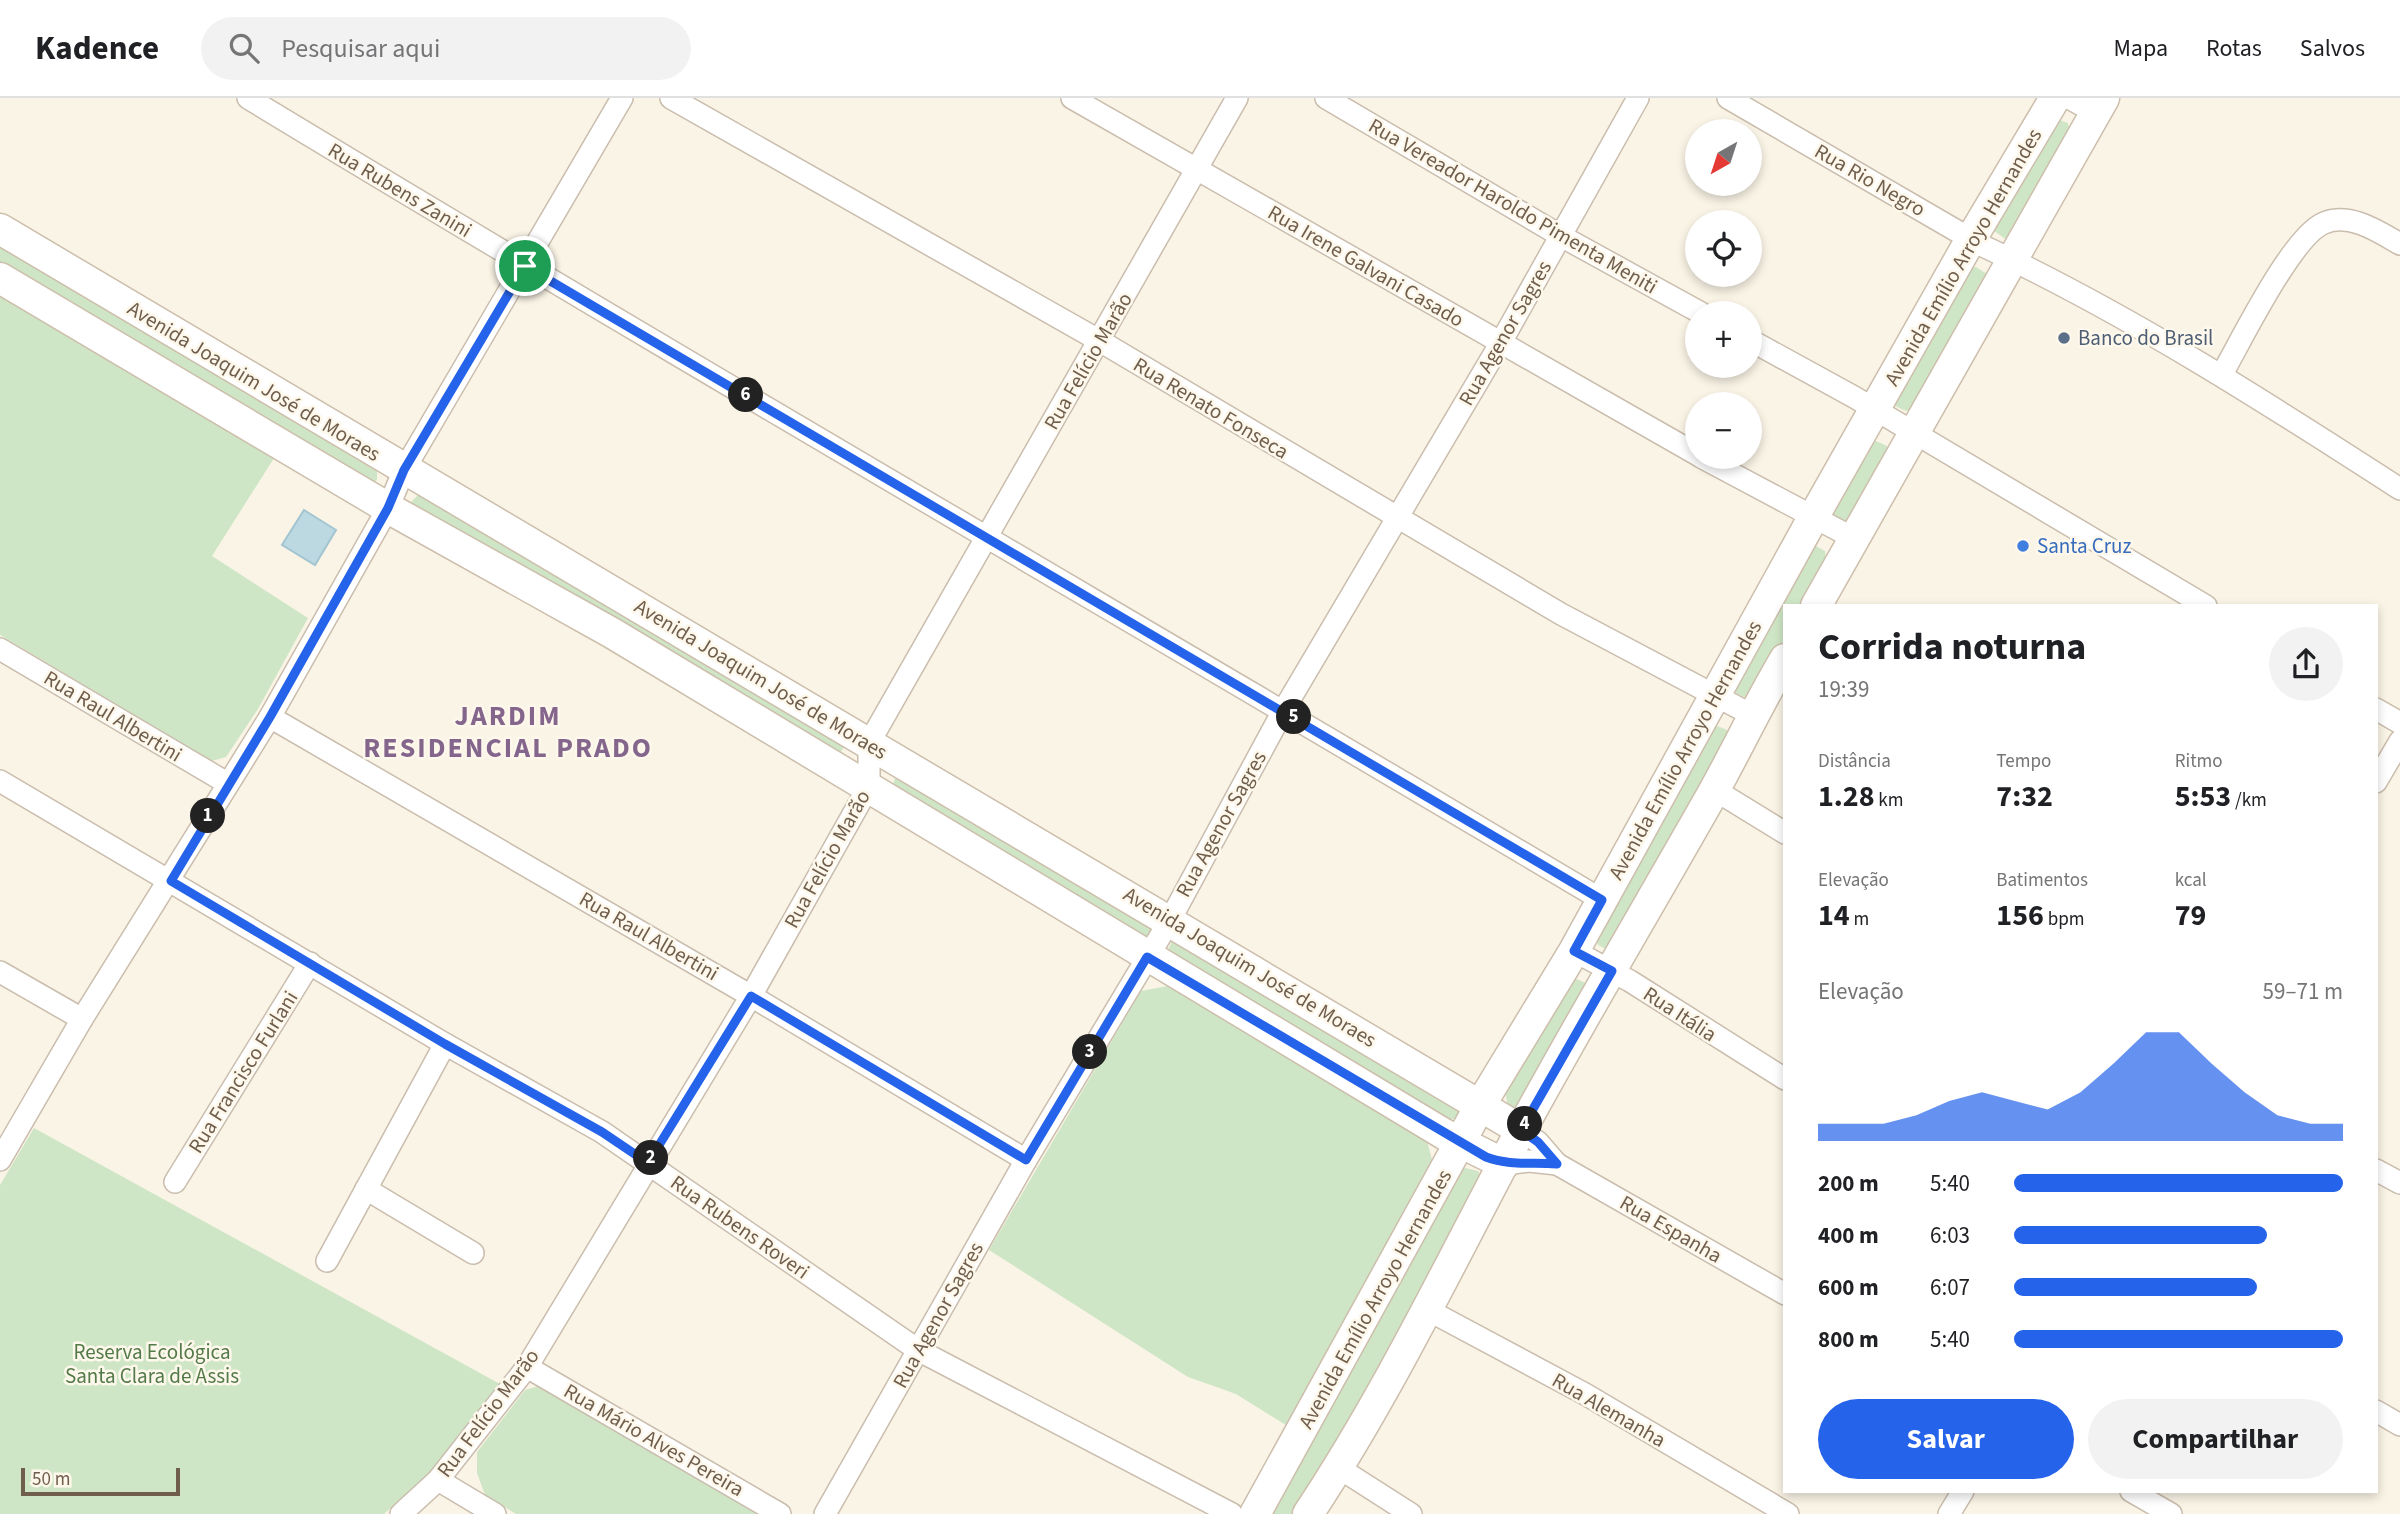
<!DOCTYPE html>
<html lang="pt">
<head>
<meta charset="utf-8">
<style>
	:root { --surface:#fff; --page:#f2f2f2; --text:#202124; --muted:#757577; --line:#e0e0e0; --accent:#2563eb }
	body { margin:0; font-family:"Source Sans 3",sans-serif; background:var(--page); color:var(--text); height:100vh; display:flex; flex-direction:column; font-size:26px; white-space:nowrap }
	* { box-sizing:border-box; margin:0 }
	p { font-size:23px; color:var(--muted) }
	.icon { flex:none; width:38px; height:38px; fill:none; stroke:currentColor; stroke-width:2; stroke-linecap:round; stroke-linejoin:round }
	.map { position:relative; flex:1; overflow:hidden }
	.side { position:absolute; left:1783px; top:506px; width:595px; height:889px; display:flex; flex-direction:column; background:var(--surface); border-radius:0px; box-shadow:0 4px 10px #0003 }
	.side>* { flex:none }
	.needle { width:46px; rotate:219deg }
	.tools { position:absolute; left:1685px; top:21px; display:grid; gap:14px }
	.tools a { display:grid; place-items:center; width:77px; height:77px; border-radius:50%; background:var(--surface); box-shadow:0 4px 10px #0003; font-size:35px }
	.scale { position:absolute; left:21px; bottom:18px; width:159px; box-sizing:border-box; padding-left:7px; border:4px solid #705e4d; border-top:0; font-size:19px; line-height:24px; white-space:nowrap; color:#705e4d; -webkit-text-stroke:5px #fdf8eb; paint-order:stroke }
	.pin { position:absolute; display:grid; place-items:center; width:60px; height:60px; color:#fff; margin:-30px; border:4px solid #fff; border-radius:50%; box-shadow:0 2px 7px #0007 }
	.km { position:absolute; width:35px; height:35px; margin:-18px; border-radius:50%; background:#222; color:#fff; font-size:19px; line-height:35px; text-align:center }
	.round { display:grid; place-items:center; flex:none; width:74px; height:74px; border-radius:37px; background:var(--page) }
	.head { display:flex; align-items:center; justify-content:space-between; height:119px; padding:0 35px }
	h1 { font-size:38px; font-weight:700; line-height:52px }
	.stats { display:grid; grid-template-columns:repeat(3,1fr); gap:10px; height:119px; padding:7px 35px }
	.stats div { display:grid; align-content:center }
	.stats b { font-size:30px; font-weight:700 }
	.stats small { font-size:19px; font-weight:400 }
	.stats p { font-size:19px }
	.chart { height:196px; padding:14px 35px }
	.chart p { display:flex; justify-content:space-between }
	.chart svg { width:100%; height:126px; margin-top:7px; fill:var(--accent); opacity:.7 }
	.cta { display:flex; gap:14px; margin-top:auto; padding:14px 35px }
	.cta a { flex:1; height:80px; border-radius:42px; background:var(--accent); color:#fff; font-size:28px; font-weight:700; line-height:80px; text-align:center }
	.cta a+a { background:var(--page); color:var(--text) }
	ul { padding:0 35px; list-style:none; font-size:23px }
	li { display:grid; grid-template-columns:112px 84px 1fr; align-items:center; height:52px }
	li i { height:18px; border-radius:9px; background:var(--accent) }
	header { display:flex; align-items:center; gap:42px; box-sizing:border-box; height:98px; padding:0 35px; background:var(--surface); border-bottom:2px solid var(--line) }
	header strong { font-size:33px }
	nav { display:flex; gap:38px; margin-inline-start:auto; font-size:24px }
	.search { width:490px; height:63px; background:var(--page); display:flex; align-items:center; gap:18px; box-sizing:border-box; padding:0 24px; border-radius:38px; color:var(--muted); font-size:26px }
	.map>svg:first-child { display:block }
	.green { fill:#cfe6c6 }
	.water { fill:#bcd8e1; stroke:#a3c5d2; stroke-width:2 }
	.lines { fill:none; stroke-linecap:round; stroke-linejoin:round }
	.street-casing { stroke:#cabdad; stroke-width:24 }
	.secondary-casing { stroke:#cdbeab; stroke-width:33 }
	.street { stroke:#fff; stroke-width:21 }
	.secondary { stroke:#fff; stroke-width:30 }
	.route-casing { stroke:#fff; stroke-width:14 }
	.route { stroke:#2563eb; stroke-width:9 }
	.service-dot { fill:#5c6f8a; stroke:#fdf8eb; stroke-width:2.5 }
	.shop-dot { fill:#3f7fe0; stroke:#fdf8eb; stroke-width:2.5 }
	.labels { text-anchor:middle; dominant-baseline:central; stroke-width:5; stroke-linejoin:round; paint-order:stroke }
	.street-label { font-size:21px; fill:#705e4d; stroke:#fdf8eb }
	.service-label { font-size:21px; fill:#4e5e75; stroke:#fdf8eb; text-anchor:start }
	.shop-label { font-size:21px; fill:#366cbe; stroke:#fdf8eb; text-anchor:start }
	.park-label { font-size:21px; fill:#537a49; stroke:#fdf8eb }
	.district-label { font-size:28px; font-weight:bold; letter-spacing:2px; fill:#84658c; stroke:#fdf8eb }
</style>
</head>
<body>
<header>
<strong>Kadence</strong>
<div class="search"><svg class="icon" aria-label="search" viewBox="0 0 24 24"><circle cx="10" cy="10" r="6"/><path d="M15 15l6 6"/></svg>Pesquisar aqui</div>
<nav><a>Mapa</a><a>Rotas</a><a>Salvos</a></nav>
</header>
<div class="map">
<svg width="2400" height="1416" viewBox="0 0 2400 1416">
	<rect width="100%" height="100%" fill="#faf4e6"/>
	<g class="green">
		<polygon points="2057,21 2068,25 2070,36 2007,142 1994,133 1993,126"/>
		<polygon points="0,144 377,370 377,382 373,386 0,168"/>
		<polygon points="1976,169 1987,176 1914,310 1906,313 1895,308 1893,299 1963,171"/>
		<polygon points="0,193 276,357 212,458 308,520 258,611 226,659 212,663 0,537"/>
		<polygon points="1876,343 1887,348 1888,361 1851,423 1843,428 1831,421 1831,414 1866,347"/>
		<polygon points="419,396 425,397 846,646 840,655 411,410 411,404"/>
		<polygon points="1814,447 1825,453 1827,466 1805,507 1785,508 1785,545 1758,596 1748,601 1736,595 1734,581"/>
		<polygon points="1715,627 1727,632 1730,648 1608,852 1598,847 1595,836"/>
		<polygon points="901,678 1157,831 1146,842 892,691 895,680"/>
		<polygon points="1178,842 1462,1011 1457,1020 1449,1022 1167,854 1172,843"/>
		<polygon points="1574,880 1588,886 1518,1013 1508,1009 1505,993"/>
		<polygon points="1173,887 1426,1039 1434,1069 1289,1329 1236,1296 1188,1279 989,1152 1141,893"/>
		<polygon points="34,1030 500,1286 430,1375 384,1416 0,1416 0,1087"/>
		<polygon points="1465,1070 1478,1073 1484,1082 1300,1416 1268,1416 1459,1073"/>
		<polygon points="542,1287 765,1416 516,1416 485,1397 477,1375 477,1354 525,1292"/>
	</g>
	<polygon class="water" points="304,412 336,432 315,467 282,447"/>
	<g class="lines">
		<g class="street-casing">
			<g id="street">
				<path d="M 248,0 C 697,272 1151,534 1602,802"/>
				<polyline points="671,0 1100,243 1561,516 1752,617"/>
				<polyline points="1072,0 1698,357"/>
				<polyline points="1326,0 1561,138 1701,215"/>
				<path d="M 1728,0 L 1981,147 C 2128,216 2264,303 2400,391"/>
				<polyline points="2069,0 2096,15"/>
				<polyline points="1750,242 1854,299 2206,508"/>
				<path d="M 2222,276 C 2241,243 2292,138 2324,125 C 2350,114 2379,134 2400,146"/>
				<polyline points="1701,359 1855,441"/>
				<polyline points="0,551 227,685"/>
				<polyline points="2376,611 2400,625"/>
				<polyline points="270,619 751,898 1026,1062"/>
				<polyline points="0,683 445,946 602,1034 918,1252 1232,1416"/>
				<polyline points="2376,684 2400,643"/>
				<polyline points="1715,692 1785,735"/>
				<polyline points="1574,853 1630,883 1785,981"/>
				<polyline points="0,874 82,921"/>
				<polyline points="1521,1032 1538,1044 1557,1066 1785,1196"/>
				<polyline points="0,1062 82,921 270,619 388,410 404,372 622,0"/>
				<polyline points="1504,1066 1529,1063 1557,1066"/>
				<polyline points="2376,1072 2400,1085"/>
				<polyline points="175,1084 310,865"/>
				<polyline points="366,1091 473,1155"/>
				<polyline points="327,1163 445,946"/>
				<polyline points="1428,1212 1585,1296 1788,1416"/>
				<polyline points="527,1269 780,1416"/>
				<polyline points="2376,1313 2400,1327"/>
				<polyline points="1339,1370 1411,1416"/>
				<polyline points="438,1382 495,1416"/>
				<polyline points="2131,1393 2171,1416"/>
				<polyline points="401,1416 438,1382 527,1269 751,898 869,688 869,645 1237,0"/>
				<polyline points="825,1416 1026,1062 1170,822 1283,613 1500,246 1638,0"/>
				<polyline points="1949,1416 1963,1393"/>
			</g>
		</g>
		<g class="secondary-casing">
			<g id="secondary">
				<polyline points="0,131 1521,1032"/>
				<polyline points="0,180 388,410 612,535 1444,1036 1504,1066"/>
				<polyline points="1816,508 2104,0"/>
				<polyline points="1255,1416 1481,1006 1574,853 1814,418 1971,141 2055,0"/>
				<path d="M 1308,1416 C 1389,1294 1452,1161 1521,1032 C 1582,920 1647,811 1710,700 C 1736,654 1758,606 1785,561"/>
			</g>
		</g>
		<use href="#street" class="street"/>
		<use href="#secondary" class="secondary"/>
	</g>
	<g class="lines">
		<g class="route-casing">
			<path id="route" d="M 525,168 L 1602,802 L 1574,853 L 1612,873 L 1521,1032 L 1538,1044 L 1557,1066 C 1533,1064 1509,1068 1486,1059 L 1147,859 L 1026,1062 L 751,898 L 648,1065 L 602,1034 L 445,946 L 171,783 L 270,619 L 388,410 L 404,372 Z"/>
		</g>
		<use href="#route" class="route"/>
	</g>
	<circle class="service-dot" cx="2064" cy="240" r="7"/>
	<circle class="shop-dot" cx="2023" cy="448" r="7"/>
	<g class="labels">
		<g class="street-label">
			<text transform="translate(1870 82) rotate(30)">Rua Rio Negro</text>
			<text transform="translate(400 92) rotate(31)">Rua Rubens Zanini</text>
			<text transform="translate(1513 108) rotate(30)">Rua Vereador Haroldo Pimenta Meniti</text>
			<text transform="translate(1963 159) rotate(-60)">Avenida Emílio Arroyo Hernandes</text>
			<text transform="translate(1366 168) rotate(30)">Rua Irene Galvani Casado</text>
			<text transform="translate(1505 235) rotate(-60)">Rua Agenor Sagres</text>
			<text transform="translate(1088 263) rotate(-60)">Rua Felício Marão</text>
			<text transform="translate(254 283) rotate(31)">Avenida Joaquim José de Moraes</text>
			<text transform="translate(1211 310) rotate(31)">Rua Renato Fonseca</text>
			<text transform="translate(761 581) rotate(31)">Avenida Joaquim José de Moraes</text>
			<text transform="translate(113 618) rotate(31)">Rua Raul Albertini</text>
			<text transform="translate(1685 652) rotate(-61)">Avenida Emílio Arroyo Hernandes</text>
			<text transform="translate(1221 726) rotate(-61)">Rua Agenor Sagres</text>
			<text transform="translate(827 761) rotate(-61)">Rua Felício Marão</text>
			<text transform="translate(649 838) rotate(30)">Rua Raul Albertini</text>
			<text transform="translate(1250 869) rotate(31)">Avenida Joaquim José de Moraes</text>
			<text transform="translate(1680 916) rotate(33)">Rua Itália</text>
			<text transform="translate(243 974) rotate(-58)">Rua Francisco Furlani</text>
			<text transform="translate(740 1129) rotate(35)">Rua Rubens Roveri</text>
			<text transform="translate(1671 1131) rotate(30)">Rua Espanha</text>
			<text transform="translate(1375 1201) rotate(-61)">Avenida Emílio Arroyo Hernandes</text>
			<text transform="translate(938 1217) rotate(-61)">Rua Agenor Sagres</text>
			<text transform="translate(1609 1312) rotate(30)">Rua Alemanha</text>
			<text transform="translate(488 1315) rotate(-53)">Rua Felício Marão</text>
			<text transform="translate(654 1342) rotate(30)">Rua Mário Alves Pereira</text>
		</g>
		<g class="service-label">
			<text x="2078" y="240">Banco do Brasil</text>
		</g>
		<g class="shop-label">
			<text x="2037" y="448">Santa Cruz</text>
		</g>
		<g class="park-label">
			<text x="152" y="1254">Reserva Ecológica<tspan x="152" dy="24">Santa Clara de Assis</tspan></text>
		</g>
		<g class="district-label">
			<text x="508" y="618">JARDIM<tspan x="508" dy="32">RESIDENCIAL PRADO</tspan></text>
		</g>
	</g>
</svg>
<div class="tools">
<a><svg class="needle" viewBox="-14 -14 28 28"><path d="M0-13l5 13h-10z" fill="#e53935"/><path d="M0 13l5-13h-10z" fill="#757577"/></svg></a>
<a><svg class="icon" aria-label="locate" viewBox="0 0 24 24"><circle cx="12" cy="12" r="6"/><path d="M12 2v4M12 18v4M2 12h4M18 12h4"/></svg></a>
<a>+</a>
<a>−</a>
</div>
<div class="scale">50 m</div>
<div class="pin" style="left:525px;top:168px;background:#1e9e55"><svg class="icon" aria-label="arrive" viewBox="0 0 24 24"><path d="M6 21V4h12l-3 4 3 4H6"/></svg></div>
<b class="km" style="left:208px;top:718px">1</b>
<b class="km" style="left:651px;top:1060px">2</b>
<b class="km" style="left:1090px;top:954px">3</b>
<b class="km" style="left:1525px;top:1026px">4</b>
<b class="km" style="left:1294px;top:619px">5</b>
<b class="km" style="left:746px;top:297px">6</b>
<section class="side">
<div class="head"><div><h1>Corrida noturna</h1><p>19:39</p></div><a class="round"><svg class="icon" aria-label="share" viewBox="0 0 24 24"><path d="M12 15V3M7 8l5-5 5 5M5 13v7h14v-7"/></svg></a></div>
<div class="stats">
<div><p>Distância</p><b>1.28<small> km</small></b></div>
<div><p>Tempo</p><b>7:32</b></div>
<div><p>Ritmo</p><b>5:53<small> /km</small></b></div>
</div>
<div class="stats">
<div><p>Elevação</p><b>14<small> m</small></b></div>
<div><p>Batimentos</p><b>156<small> bpm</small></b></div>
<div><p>kcal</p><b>79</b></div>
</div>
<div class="chart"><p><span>Elevação</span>59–71 m</p>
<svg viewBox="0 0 160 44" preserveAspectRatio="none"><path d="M0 44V38L10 38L20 38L30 35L40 30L50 27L60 30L70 33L80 27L90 17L100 6L110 6L120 17L130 27L140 35L150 38L160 38V44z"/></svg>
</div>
<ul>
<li><b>200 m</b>5:40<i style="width:100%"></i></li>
<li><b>400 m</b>6:03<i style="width:77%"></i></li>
<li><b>600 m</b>6:07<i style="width:74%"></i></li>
<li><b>800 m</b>5:40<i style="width:100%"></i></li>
</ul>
<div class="cta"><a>Salvar</a><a>Compartilhar</a></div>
</section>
</div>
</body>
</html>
